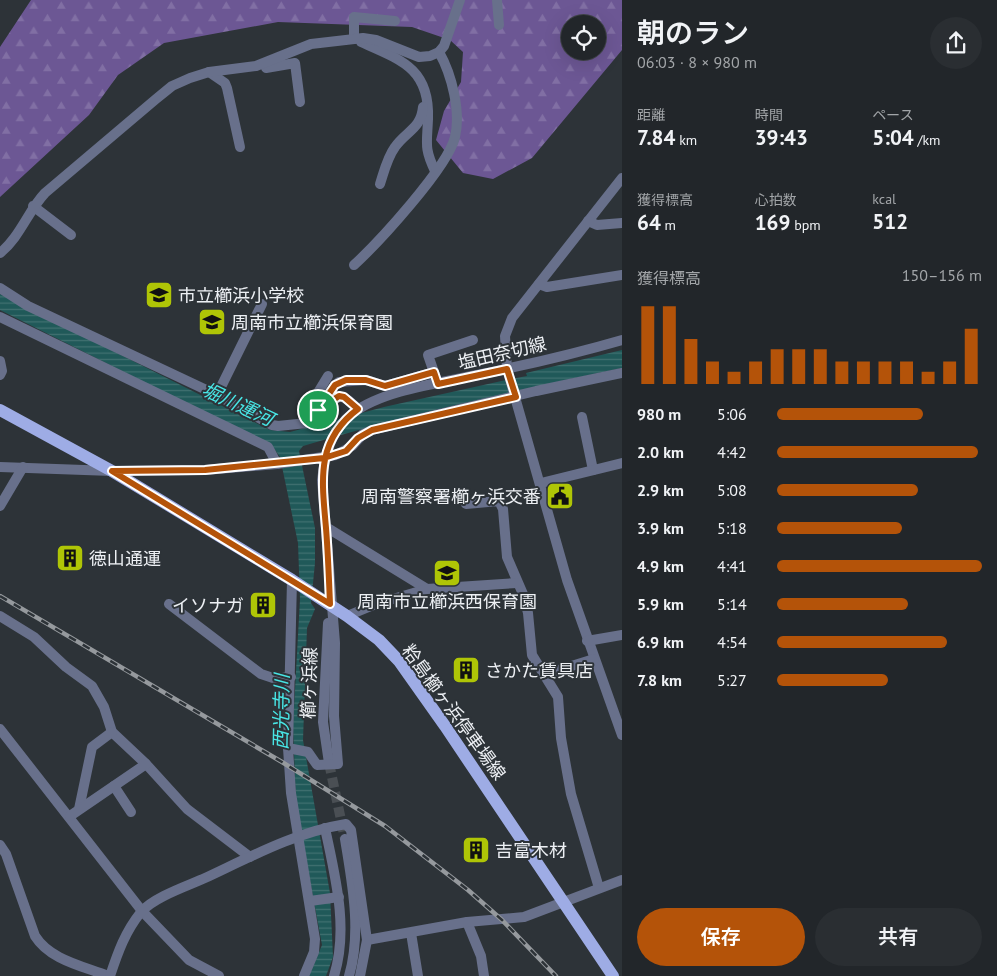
<!DOCTYPE html>
<html lang="ja">
<head>
<meta charset="utf-8">
<style>
	:root { --surface:#22262a; --page:#2a2e32; --text:#f1f3f6; --muted:#a2a5a8; --line:#3f4347; --accent:#b45309 }
	body { margin:0; font-family:"PT Sans","Noto Sans JP",sans-serif; background:var(--page); color:var(--text); height:100vh; display:flex; flex-direction:column; font-size:19px; white-space:nowrap }
	* { box-sizing:border-box; margin:0 }
	p { font-size:16px; color:var(--muted) }
	.icon { flex:none; width:28px; height:28px; fill:none; stroke:currentColor; stroke-width:2; stroke-linecap:round; stroke-linejoin:round }
	.map { position:relative; flex:1; overflow:hidden }
	.side { display:flex; flex-direction:column; background:var(--surface); width:375px }
	.side>* { flex:none }
	.tools { position:absolute; left:561px; top:15px; display:grid; gap:10px }
	.tools a { display:grid; place-items:center; width:45px; height:45px; border-radius:50%; background:var(--surface); box-shadow:0 5px 20px #0002,0 0 0 1px var(--line); font-size:25px }
	.pin { position:absolute; display:grid; place-items:center; width:42px; height:42px; color:#fff; margin:-21px; border:2px solid #fff; border-radius:50%; box-shadow:0 1px 5px #0007 }
	.round { display:grid; place-items:center; flex:none; width:52px; height:52px; border-radius:26px; background:var(--page) }
	.overview { display:flex; align-items:center; justify-content:space-between; height:85px; padding:0 15px }
	h1 { font-size:28px; font-weight:600; line-height:38px }
	.figures { display:grid; grid-template-columns:repeat(3,1fr); gap:8px; height:85px; padding:5px 15px }
	.figures div { display:grid; align-content:center }
	.figures b { font-size:21px; font-weight:600 }
	.figures small { font-size:14px; font-weight:400 }
	.figures p { font-size:14px }
	.chart { height:140px; padding:10px 15px }
	.chart p { display:flex; justify-content:space-between }
	.chart svg { width:100%; height:90px; margin-top:5px; stroke:var(--accent); stroke-width:6 }
	.action { display:flex; gap:10px; margin-top:auto; padding:10px 15px }
	.action a { flex:1; height:58px; border-radius:30px; background:var(--accent); color:#fff; font-size:20px; font-weight:600; line-height:58px; text-align:center }
	.action a+a { background:var(--page); color:var(--text) }
	ul { padding:0 15px; list-style:none; font-size:16px }
	li { display:grid; grid-template-columns:80px 60px 1fr; align-items:center; height:38px }
	li i { height:12px; border-radius:6px; background:var(--accent) }
	main { display:flex; flex:1; min-height:0 }
	.map>svg:first-child { display:block }
	.forest { fill:url(#forest-firs); fill-rule:evenodd }
	.water { fill:url(#water-rules) }
	.lines { fill:none; stroke-linecap:round; stroke-linejoin:round }
	.minor-tunnel { stroke:#4a4f54; stroke-width:10; stroke-dasharray:10 5; stroke-linecap:butt }
	.minor { stroke:#68708b; stroke-width:10 }
	.major { stroke:#9eace5; stroke-width:12 }
	.rail-casing { stroke:#95999d; stroke-width:4.5 }
	.rail { stroke:#2d3338; stroke-width:2.5; stroke-dasharray:8; stroke-linecap:butt }
	.route-casing { stroke:#fff; stroke-width:10 }
	.route { stroke:#b45309; stroke-width:6 }
	.labels { text-anchor:middle; dominant-baseline:central; stroke-width:4; stroke-linejoin:round; paint-order:stroke }
	.poi-label { font-size:18px; fill:#edf0f4; stroke:#2d3338; text-anchor:start }
	.street-label { font-size:18px; fill:#edf0f4; stroke:#2d3338 }
	.water-label { font-size:19px; font-style:italic; fill:#48e6e6; stroke:#2d3338 }
</style>
</head>
<body>
<main>
<div class="map">
<svg width="622" height="976" viewBox="0 0 622 976">
	<defs>
		<pattern id="forest-firs" width="22" height="20" patternUnits="userSpaceOnUse" patternTransform="scale(1.25)"><rect width="22" height="20" fill="#6c5794"/><path d="M5 1l3.5 6h-7zM16 11l3.5 6h-7z" fill="#816fa4"/></pattern>
		<pattern id="water-rules" width="6" height="5" patternUnits="userSpaceOnUse" patternTransform="scale(1.25)"><rect width="6" height="5" fill="#205959"/><path d="M0 2.5h6" fill="none" stroke="#417171"/></pattern>
	</defs>
	<rect width="100%" height="100%" fill="#2d3338"/>
	<path class="forest" d="M 31,0 L 622,0 L 622,50 L 532,158 L 493,179 L 463,173 L 436,140 L 444,111 L 461,82 L 463,52 L 450,40 L 412,27 L 278,22 L 164,43 L 118,75 L 89,115 L 0,197 L 0,47 ZM 570,24 L 598,24 L 598,51 L 570,51 Z"/>
	<path class="water" d="M 0,294 L 270,430 L 290,432 L 384,407 L 506,380 L 527,376 L 526,373 L 622,350 L 622,368 C 514,391 408,414 303,446 L 299,451 L 315,528 L 315,563 L 311,603 L 315,609 L 307,628 L 303,740 L 330,893 L 333,957 L 326,976 L 309,976 L 322,945 L 296,805 L 293,726 L 300,599 L 298,543 L 280,457 L 272,446 L 0,310 Z"/>
	<g class="lines">
		<polyline class="minor-tunnel" points="329,763 345,839"/>
		<g class="minor">
			<polyline points="497,0 499,25"/>
			<polyline points="354,39 354,17 395,21"/>
			<path d="M 361,42 C 402,60 430,69 428,119 C 427,144 424,148 435,171"/>
			<polyline points="266,68 295,63 300,102"/>
			<polyline points="209,72 225,83 227,88 240,147"/>
			<polyline points="622,178 512,318 505,336 507,369 567,580 622,735"/>
			<path d="M 380,184 C 384,172 387,158 395,147 C 406,131 421,129 423,107"/>
			<polyline points="33,206 71,235"/>
			<polyline points="588,221 597,225 622,223"/>
			<path d="M 0,253 C 20,237 28,211 45,193 L 156,99 L 172,86 L 190,78 L 209,72 L 256,66 L 311,44 L 363,38 L 376,40 L 419,57 L 430,56 L 439,52 L 444,46 L 460,0"/>
			<path d="M 354,265 C 378,243 448,167 455,137 C 461,112 452,75 439,52"/>
			<polyline points="539,284 547,287 622,275"/>
			<polyline points="0,288 28,306 217,395 272,425 278,426 307,423 313,419 335,385 339,382 366,380 385,386 434,372"/>
			<polyline points="0,317 268,447 277,464"/>
			<polyline points="0,361 2,371 0,375"/>
			<polyline points="436,378 428,355 473,340"/>
			<polyline points="217,395 262,304"/>
			<path d="M 325,405 C 342,392 344,396 358,409"/>
			<polyline points="318,410 314,399 328,376"/>
			<polyline points="582,417 593,470"/>
			<polyline points="0,467 112,471 205,470 277,464 336,455 352,446 363,434 372,430 536,391 622,373"/>
			<polyline points="541,483 622,463"/>
			<polyline points="466,504 499,501 503,509 507,557 523,594 528,613 532,655 558,697 561,738 571,794 599,888"/>
			<polyline points="0,506 23,467"/>
			<polyline points="326,527 427,589"/>
			<polyline points="292,580 288,748 291,793 315,939 314,952 304,976"/>
			<polyline points="169,604 261,674 273,678 291,677"/>
			<polyline points="0,616 34,637 66,667 92,686 104,707 112,732 146,764 187,809 250,857"/>
			<polyline points="347,616 376,604 427,589 517,583"/>
			<polyline points="328,623 323,722 329,763"/>
			<polyline points="587,641 622,635"/>
			<polyline points="546,674 594,659"/>
			<polyline points="0,729 142,911 189,960 219,976"/>
			<path d="M 288,748 L 308,752 L 317,765 L 338,764 L 334,716 L 335,643 L 322,480 C 325,454 331,430 353,413 C 383,390 440,383 477,375 C 526,365 574,354 622,340"/>
			<polyline points="114,786 131,812"/>
			<polyline points="79,809 92,747 112,732"/>
			<polyline points="70,816 146,764"/>
			<path d="M 325,828 C 335,876 349,928 334,976"/>
			<path d="M 345,839 C 352,883 362,931 349,976"/>
			<path d="M 0,845 L 6,854 L 35,936 C 50,960 83,966 108,976"/>
			<polyline points="310,901 339,897"/>
			<polyline points="467,922 481,956 484,976"/>
			<polyline points="411,933 418,976"/>
			<polyline points="367,940 467,922 524,917 622,880"/>
			<path d="M 110,976 C 118,952 125,932 141,912 C 154,897 187,886 205,878 C 250,857 296,832 346,824 L 351,830 L 367,940 L 360,976"/>
		</g>
		<polyline class="major" points="0,410 112,471 292,580 347,616 379,640 399,661 445,726 613,976"/>
		<g class="rail-casing">
			<polyline id="rail" points="0,596 282,762 385,826 468,890 502,920 556,976"/>
		</g>
		<use href="#rail" class="rail"/>
	</g>
	<g class="lines">
		<g class="route-casing">
			<path id="route" d="M 318,410 L 339,396 L 344,397 L 358,409 C 315,441 322,481 326,528 C 328,553 329,579 330,604 L 112,471 L 205,470 L 324,458 L 346,451 L 358,438 L 372,430 L 516,397 L 507,369 L 438,384 L 434,372 L 385,386 L 366,380 L 346,380 L 335,385 L 318,410"/>
		</g>
		<use href="#route" class="route"/>
	</g>
	<defs>
		<g id="school-square" transform="scale(1.4375)"><rect x="-9" y="-9" width="18" height="18" rx="4" fill="#afc506" stroke="#2d3338"/><path d="M0-5L7-2L0 1L-7-2ZM-4 1L0 2.5L4 1V4Q0 6-4 4Z" fill="#111"/></g>
		<g id="civic-square" transform="scale(1.4375)"><rect x="-9" y="-9" width="18" height="18" rx="4" fill="#afc506" stroke="#2d3338"/><path d="M-.6-6.5H3V-4.5H.6V-3L4-1V1h2V6H-6V1h2V-1L-.6-3ZM-1.2 2.5V6h2.4V2.5Z" fill="#111"/></g>
		<g id="building-square" transform="scale(1.4375)"><rect x="-9" y="-9" width="18" height="18" rx="4" fill="#afc506" stroke="#2d3338"/><path d="M-4-6H4V6H1V3H-1V6H-4ZM-2.5-4.3h1.7v1.8h-1.7ZM.8-4.3h1.7v1.8H.8ZM-2.5-1h1.7V.8h-1.7ZM.8-1h1.7V.8H.8Z" fill="#111"/></g>
	</defs>
	<g fill-rule="evenodd">
		<use href="#school-square" x="159" y="295"/>
		<use href="#school-square" x="212" y="322"/>
		<use href="#civic-square" x="560" y="496"/>
		<use href="#building-square" x="70" y="558"/>
		<use href="#school-square" x="447" y="573"/>
		<use href="#building-square" x="263" y="605"/>
		<use href="#building-square" x="466" y="670"/>
		<use href="#building-square" x="476" y="850"/>
	</g>
	<g class="labels">
		<g class="poi-label">
			<text x="178" y="295">市立櫛浜小学校</text>
			<text x="231" y="322">周南市立櫛浜保育園</text>
			<text x="541" y="496" text-anchor="end">周南警察署櫛ヶ浜交番</text>
			<text x="89" y="558">徳山通運</text>
			<text x="447" y="601" text-anchor="middle">周南市立櫛浜西保育園</text>
			<text x="244" y="605" text-anchor="end">イソナガ</text>
			<text x="485" y="670">さかた賃具店</text>
			<text x="495" y="850">吉富木材</text>
		</g>
		<g class="street-label">
			<text transform="translate(502 353) rotate(-13)">塩田奈切線</text>
			<text transform="translate(309 683) rotate(-88)">櫛ヶ浜線</text>
			<text transform="translate(454 712) rotate(54)">粭島櫛ヶ浜停車場線</text>
		</g>
		<g class="water-label">
			<text transform="translate(238 404) rotate(25)">堀川運河</text>
			<text transform="translate(281 712) rotate(-89)">西光寺川</text>
		</g>
	</g>
</svg>
<div class="tools">
<a><svg class="icon" aria-label="locate" viewBox="0 0 24 24"><circle cx="12" cy="12" r="6"/><path d="M12 2v4M12 18v4M2 12h4M18 12h4"/></svg></a>
</div>
<div class="pin" style="left:318px;top:410px;background:#1e9e55"><svg class="icon" aria-label="arrive" viewBox="0 0 24 24"><path d="M6 21V4h12l-3 4 3 4H6"/></svg></div>
</div>
<section class="side">
<div class="overview"><div><h1>朝のラン</h1><p>06:03 · 8 × 980 m</p></div><a class="round"><svg class="icon" aria-label="share" viewBox="0 0 24 24"><path d="M12 15V3M7 8l5-5 5 5M5 13v7h14v-7"/></svg></a></div>
<div class="figures">
<div><p>距離</p><b>7.84<small> km</small></b></div>
<div><p>時間</p><b>39:43</b></div>
<div><p>ペース</p><b>5:04<small> /km</small></b></div>
</div>
<div class="figures">
<div><p>獲得標高</p><b>64<small> m</small></b></div>
<div><p>心拍数</p><b>169<small> bpm</small></b></div>
<div><p>kcal</p><b>512</b></div>
</div>
<div class="chart"><p><span>獲得標高</span>150–156 m</p>
<svg viewBox="0 0 160 44" preserveAspectRatio="none"><path d="M5 44V6M15 44V6M25 44V22M35 44V33M45 44V38M55 44V33M65 44V27M75 44V27M85 44V27M95 44V33M105 44V33M115 44V33M125 44V33M135 44V38M145 44V33M155 44V17"/></svg>
</div>
<ul>
<li><b>980 m</b>5:06<i style="width:71%"></i></li>
<li><b>2.0 km</b>4:42<i style="width:98%"></i></li>
<li><b>2.9 km</b>5:08<i style="width:69%"></i></li>
<li><b>3.9 km</b>5:18<i style="width:61%"></i></li>
<li><b>4.9 km</b>4:41<i style="width:100%"></i></li>
<li><b>5.9 km</b>5:14<i style="width:64%"></i></li>
<li><b>6.9 km</b>4:54<i style="width:83%"></i></li>
<li><b>7.8 km</b>5:27<i style="width:54%"></i></li>
</ul>
<div class="action"><a>保存</a><a>共有</a></div>
</section>
</main>
</body>
</html>
